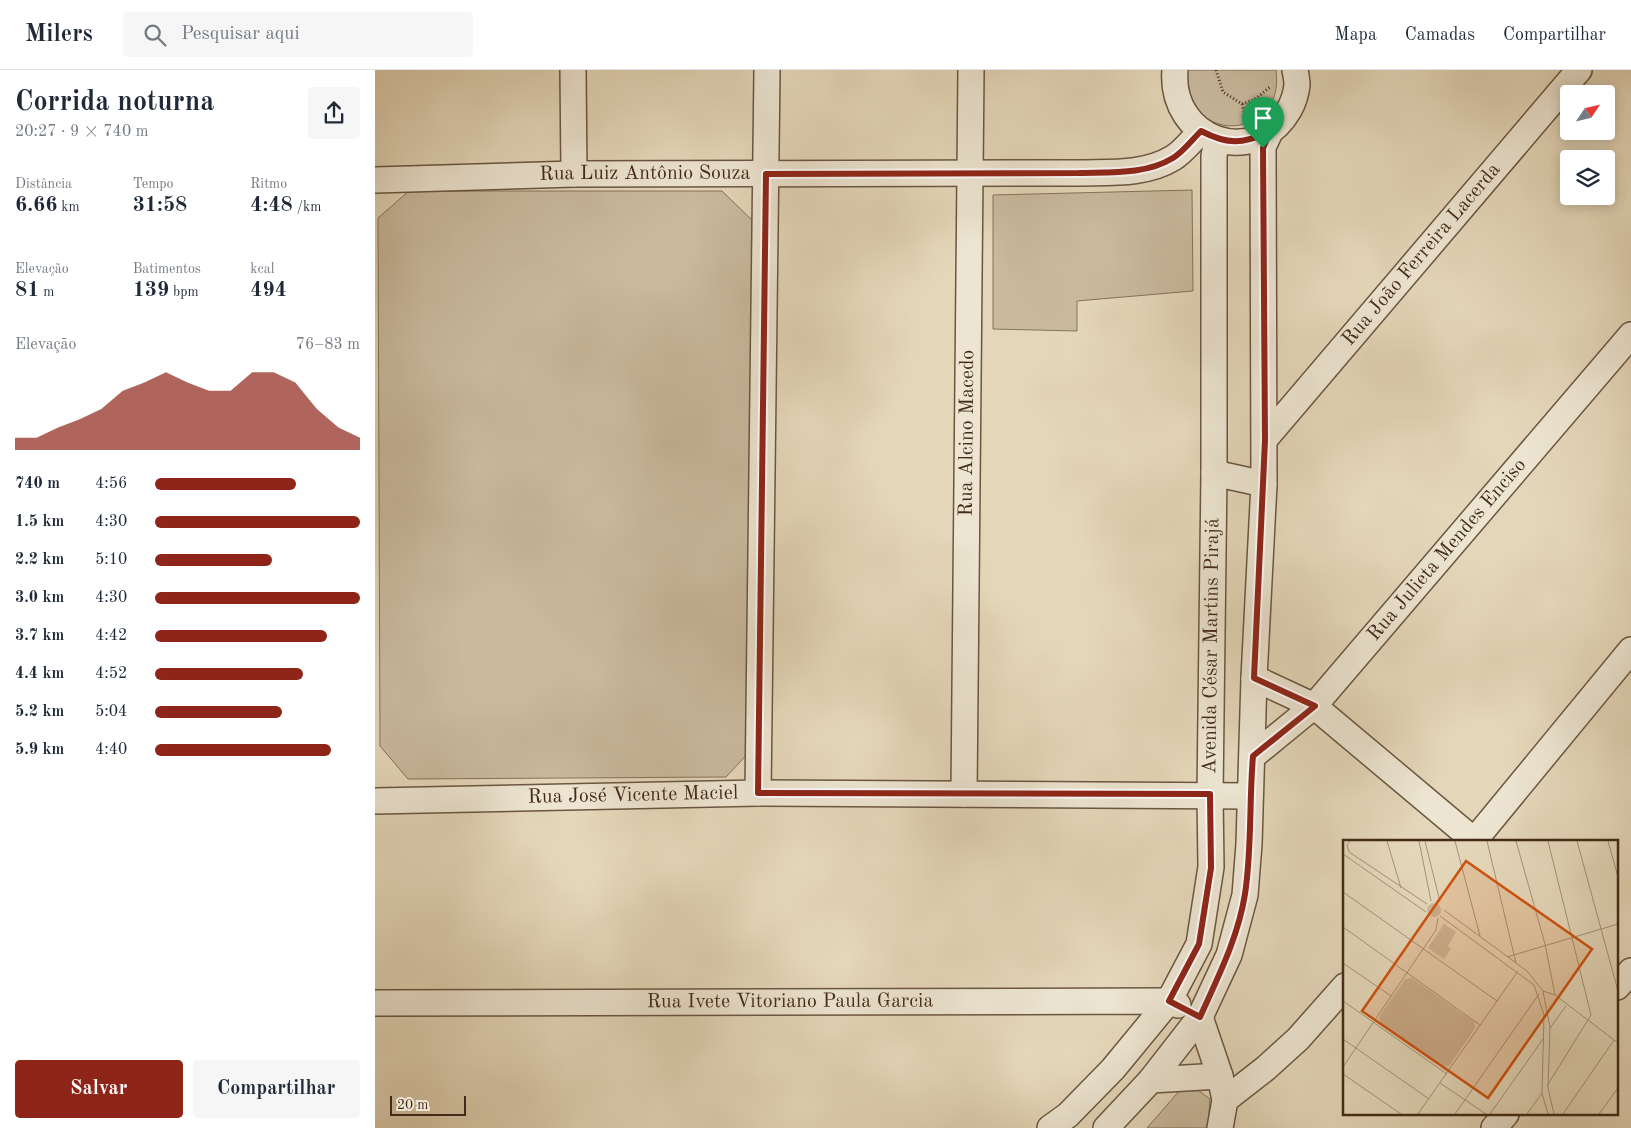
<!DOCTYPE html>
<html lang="pt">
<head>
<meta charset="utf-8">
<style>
	:root { --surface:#fff; --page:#f6f6f7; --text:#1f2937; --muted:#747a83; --line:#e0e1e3; --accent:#8f2418 }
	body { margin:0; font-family:"Old Standard TT",serif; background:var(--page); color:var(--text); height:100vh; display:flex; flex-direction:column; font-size:19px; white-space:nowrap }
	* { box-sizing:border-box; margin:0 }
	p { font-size:16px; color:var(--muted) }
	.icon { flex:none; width:28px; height:28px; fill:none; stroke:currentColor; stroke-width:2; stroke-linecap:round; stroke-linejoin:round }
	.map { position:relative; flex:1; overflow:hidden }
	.sheet { display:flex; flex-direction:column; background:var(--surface); width:375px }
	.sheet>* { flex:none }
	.needle { width:32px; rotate:55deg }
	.fabs { position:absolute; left:1185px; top:15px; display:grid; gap:10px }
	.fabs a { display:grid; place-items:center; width:55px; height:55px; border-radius:5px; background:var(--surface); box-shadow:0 2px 12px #0003; font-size:25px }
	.scale { position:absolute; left:15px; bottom:12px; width:76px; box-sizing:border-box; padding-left:5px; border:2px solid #432b18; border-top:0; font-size:14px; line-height:18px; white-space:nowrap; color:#432b18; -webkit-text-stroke:4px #ede5d2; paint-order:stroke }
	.pin { position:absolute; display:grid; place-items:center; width:42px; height:42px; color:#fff; margin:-51px -21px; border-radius:50% 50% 50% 0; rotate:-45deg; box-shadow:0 0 5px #0007 }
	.pin .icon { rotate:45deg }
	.round { display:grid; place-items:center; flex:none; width:52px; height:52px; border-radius:5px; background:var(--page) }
	.headline { display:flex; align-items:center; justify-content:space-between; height:85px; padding:0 15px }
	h1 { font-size:28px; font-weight:700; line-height:38px }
	.stats { display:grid; grid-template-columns:repeat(3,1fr); gap:8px; height:85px; padding:5px 15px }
	.stats div { display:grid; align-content:center }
	.stats b { font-size:21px; font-weight:700 }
	.stats small { font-size:14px; font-weight:400 }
	.stats p { font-size:14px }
	.chart { height:140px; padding:10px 15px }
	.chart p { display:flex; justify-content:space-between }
	.chart svg { width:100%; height:90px; margin-top:5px; fill:var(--accent); opacity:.7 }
	.button { display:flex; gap:10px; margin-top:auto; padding:10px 15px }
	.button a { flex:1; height:58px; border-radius:5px; background:var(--accent); color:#fff; font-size:20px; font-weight:700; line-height:58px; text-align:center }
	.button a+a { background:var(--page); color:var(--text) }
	ul { padding:0 15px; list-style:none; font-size:16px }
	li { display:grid; grid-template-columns:80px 60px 1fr; align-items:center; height:38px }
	li i { height:12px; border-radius:6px; background:var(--accent) }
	header { display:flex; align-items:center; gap:30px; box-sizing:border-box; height:70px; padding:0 25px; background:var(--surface); border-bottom:1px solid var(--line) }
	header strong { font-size:24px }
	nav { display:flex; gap:28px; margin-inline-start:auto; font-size:18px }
	.search { width:350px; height:45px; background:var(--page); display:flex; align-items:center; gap:12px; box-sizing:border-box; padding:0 18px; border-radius:5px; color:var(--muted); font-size:19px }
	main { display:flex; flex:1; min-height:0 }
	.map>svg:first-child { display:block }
	.green { fill:#c9ba9e; stroke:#86725b }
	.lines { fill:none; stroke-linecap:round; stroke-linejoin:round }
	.minor-casing { stroke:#6b5640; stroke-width:28 }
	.path { stroke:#432b18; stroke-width:3; stroke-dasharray:1 2.5; stroke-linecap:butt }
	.minor { stroke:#ede5d2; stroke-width:25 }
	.route-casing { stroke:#fff; stroke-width:10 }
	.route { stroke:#8f2418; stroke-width:6 }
	.labels { text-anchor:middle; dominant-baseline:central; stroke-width:4.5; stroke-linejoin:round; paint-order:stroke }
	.street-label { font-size:20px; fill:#432b18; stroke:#ede5d2 }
	.inset-road { fill:none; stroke:#a49279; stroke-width:1 }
	.view { fill:#cf520e; fill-opacity:0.15; stroke:#cf520e; stroke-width:2.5 }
	.inset-edge { fill:none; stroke:#432b18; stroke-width:2.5 }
</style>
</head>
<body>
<header>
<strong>Milers</strong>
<div class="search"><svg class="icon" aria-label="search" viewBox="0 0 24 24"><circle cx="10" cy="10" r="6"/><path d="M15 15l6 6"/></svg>Pesquisar aqui</div>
<nav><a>Mapa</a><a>Camadas</a><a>Compartilhar</a></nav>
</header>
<main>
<section class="sheet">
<div class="headline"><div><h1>Corrida noturna</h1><p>20:27 · 9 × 740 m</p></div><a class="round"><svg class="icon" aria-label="share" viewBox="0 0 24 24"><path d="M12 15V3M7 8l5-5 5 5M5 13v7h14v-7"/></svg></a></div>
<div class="stats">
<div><p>Distância</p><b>6.66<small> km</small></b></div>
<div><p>Tempo</p><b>31:58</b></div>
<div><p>Ritmo</p><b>4:48<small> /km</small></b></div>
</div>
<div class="stats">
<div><p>Elevação</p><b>81<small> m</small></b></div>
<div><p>Batimentos</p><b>139<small> bpm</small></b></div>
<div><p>kcal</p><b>494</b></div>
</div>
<div class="chart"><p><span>Elevação</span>76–83 m</p>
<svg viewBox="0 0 160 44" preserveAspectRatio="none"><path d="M0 44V38L10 38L20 33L30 29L40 24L50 15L60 11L70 6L80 11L90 15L100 15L110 6L120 6L130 11L140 24L150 33L160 38V44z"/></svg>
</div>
<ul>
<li><b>740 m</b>4:56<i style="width:69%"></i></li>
<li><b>1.5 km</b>4:30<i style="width:100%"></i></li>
<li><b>2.2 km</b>5:10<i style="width:57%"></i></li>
<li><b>3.0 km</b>4:30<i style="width:100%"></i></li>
<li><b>3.7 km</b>4:42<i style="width:84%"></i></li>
<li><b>4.4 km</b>4:52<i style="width:72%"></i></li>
<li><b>5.2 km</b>5:04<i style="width:62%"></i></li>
<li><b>5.9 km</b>4:40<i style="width:86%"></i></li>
</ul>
<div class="button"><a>Salvar</a><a>Compartilhar</a></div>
</section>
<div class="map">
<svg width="1256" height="1058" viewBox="0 0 1256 1058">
	<rect width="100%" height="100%" fill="#e4d7b9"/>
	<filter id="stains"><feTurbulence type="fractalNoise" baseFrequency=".004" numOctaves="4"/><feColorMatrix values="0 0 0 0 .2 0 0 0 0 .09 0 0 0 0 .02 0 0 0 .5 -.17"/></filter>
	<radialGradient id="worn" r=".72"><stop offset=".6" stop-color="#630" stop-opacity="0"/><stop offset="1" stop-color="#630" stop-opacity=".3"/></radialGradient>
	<g class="green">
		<path d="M 811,0 L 901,0 C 902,9 902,18 899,27 C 886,59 844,66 823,40 C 820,36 815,31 813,27 C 811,20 812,8 811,0 Z"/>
		<polygon points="817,120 818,221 702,231 702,261 618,259 618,125"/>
		<polygon points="34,121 347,121 381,154 378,678 351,707 33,709 5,676 3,148"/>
		<polygon points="812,1012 835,1029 833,1058 772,1058"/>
	</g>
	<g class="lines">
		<g class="minor-casing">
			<g id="minor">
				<polyline points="198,0 199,104"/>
				<path d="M 800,0 C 794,70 879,100 914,40 C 918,33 921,24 922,15 C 922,10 921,5 920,0"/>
				<path id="s1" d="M 0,110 L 199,104 L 704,103 C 735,102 770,105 798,88 C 808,82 817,70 826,61"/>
				<path id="s2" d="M 890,369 L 1204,0"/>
				<polyline points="839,403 889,414"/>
				<polyline points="879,608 939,636 1101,772"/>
				<path id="s3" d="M 878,686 L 939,636 L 1256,265"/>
				<polyline points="383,723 392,0"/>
				<path id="s4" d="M 589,724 L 596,0"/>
				<path id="s5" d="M 0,731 L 383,723 L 875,726"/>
				<polyline points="1098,772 1256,580"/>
				<polyline points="1242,917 1256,901"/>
				<path id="s6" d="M 0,933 L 794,931 L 803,935"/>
				<polyline points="825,947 845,1006 850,1030 845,1058"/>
				<polyline points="776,1010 845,1006"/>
				<polyline points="850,1030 891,998 923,969 970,916"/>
				<path id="s7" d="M 675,1058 L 693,1045 L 738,999 L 794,931 L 824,874 L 836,797 L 835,725 L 839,403 L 839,86 L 842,70"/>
				<polyline points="731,1058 776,1010 825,947 854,885 870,825 874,774 879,608 889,414 888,77 895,62"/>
				<polyline points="1119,1058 1131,1044"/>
			</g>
		</g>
		<g class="path">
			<polyline points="841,0 848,22 867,34 870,45"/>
			<polyline points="867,34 879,30 895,17"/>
		</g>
		<use href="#minor" class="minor"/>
	</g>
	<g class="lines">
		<g class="route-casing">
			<path id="route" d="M 826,61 C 853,75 867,74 895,62 L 888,78 L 890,370 L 879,608 L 940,636 L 878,686 C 874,732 877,779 870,824 C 863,868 843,907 825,947 L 794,931 L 824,874 L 836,798 L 835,724 L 383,723 L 391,104 L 704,103 C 735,102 770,105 798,88 C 808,82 817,70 826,61 Z"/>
		</g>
		<use href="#route" class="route"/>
	</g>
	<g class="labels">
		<g class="street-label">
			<text stroke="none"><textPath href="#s1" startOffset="270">Rua Luiz Antônio Souza</textPath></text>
			<text stroke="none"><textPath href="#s2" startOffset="242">Rua João Ferreira Lacerda</textPath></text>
			<text stroke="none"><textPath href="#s4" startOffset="361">Rua Alcino Macedo</textPath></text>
			<text stroke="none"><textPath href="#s3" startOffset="284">Rua Julieta Mendes Enciso</textPath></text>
			<text stroke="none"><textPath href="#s7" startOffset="538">Avenida César Martins Pirajá</textPath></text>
			<text stroke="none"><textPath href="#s5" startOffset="258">Rua José Vicente Maciel</textPath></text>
			<text stroke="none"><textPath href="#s6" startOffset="415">Rua Ivete Vitoriano Paula Garcia</textPath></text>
		</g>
	</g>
	<g transform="translate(968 770)">
		<rect width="275" height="275" fill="#e4d7b9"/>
		<path d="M84 70a7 7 0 1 1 14 0a7 7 0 1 1-14 0ZM 101,84 L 113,92 L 105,106 L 108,109 L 101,119 L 85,108 ZM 69,138 L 131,182 L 132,188 L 106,226 L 100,226 L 37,182 L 36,177 L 62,139 Z" fill="#c9ba9e"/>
		<path class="inset-road" d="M 7,1 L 4,5 L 6,12 L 84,64M 44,1 L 58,48M 76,1 L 88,61M 82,1 L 97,62M 112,1 L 137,96M 144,1 L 173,123M 173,1 L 202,104 L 212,155M 234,1 L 275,151M 265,1 L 275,37M 0,14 L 83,72M 0,52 L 154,161M 101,70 L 184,131 L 200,151 L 207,188 L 205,248 L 211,274M 97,76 L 191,145 L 201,175 L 199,253 L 205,274M 0,87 L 137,185M 164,117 L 275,84M 0,123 L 48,156M 200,151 L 212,155 L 275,203M 0,161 L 104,234M 207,188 L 223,166M 0,199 L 86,259M 0,227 L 93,90 L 95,78M 0,234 L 58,274M 97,243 L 143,274M 204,246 L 248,175 L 205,1M 75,274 L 175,131M 112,274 L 196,154M 147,274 L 200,199M 184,274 L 199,253M 220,274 L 271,200M 256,274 L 275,248"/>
		<path class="view" d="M 123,21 L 249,109 L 145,258 L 19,171 Z"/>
		<rect width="275" height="275" class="inset-edge"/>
	</g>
	<rect width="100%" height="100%" filter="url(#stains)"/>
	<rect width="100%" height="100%" fill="url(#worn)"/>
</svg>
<div class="fabs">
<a><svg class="needle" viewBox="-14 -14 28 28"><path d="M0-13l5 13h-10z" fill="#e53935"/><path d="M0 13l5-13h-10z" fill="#747a83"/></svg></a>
<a><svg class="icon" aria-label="layers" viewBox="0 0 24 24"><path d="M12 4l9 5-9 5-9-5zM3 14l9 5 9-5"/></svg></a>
</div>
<div class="scale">20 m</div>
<div class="pin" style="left:888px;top:78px;background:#1e9e55"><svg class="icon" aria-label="arrive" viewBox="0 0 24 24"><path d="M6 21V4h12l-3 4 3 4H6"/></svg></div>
</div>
</main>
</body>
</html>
